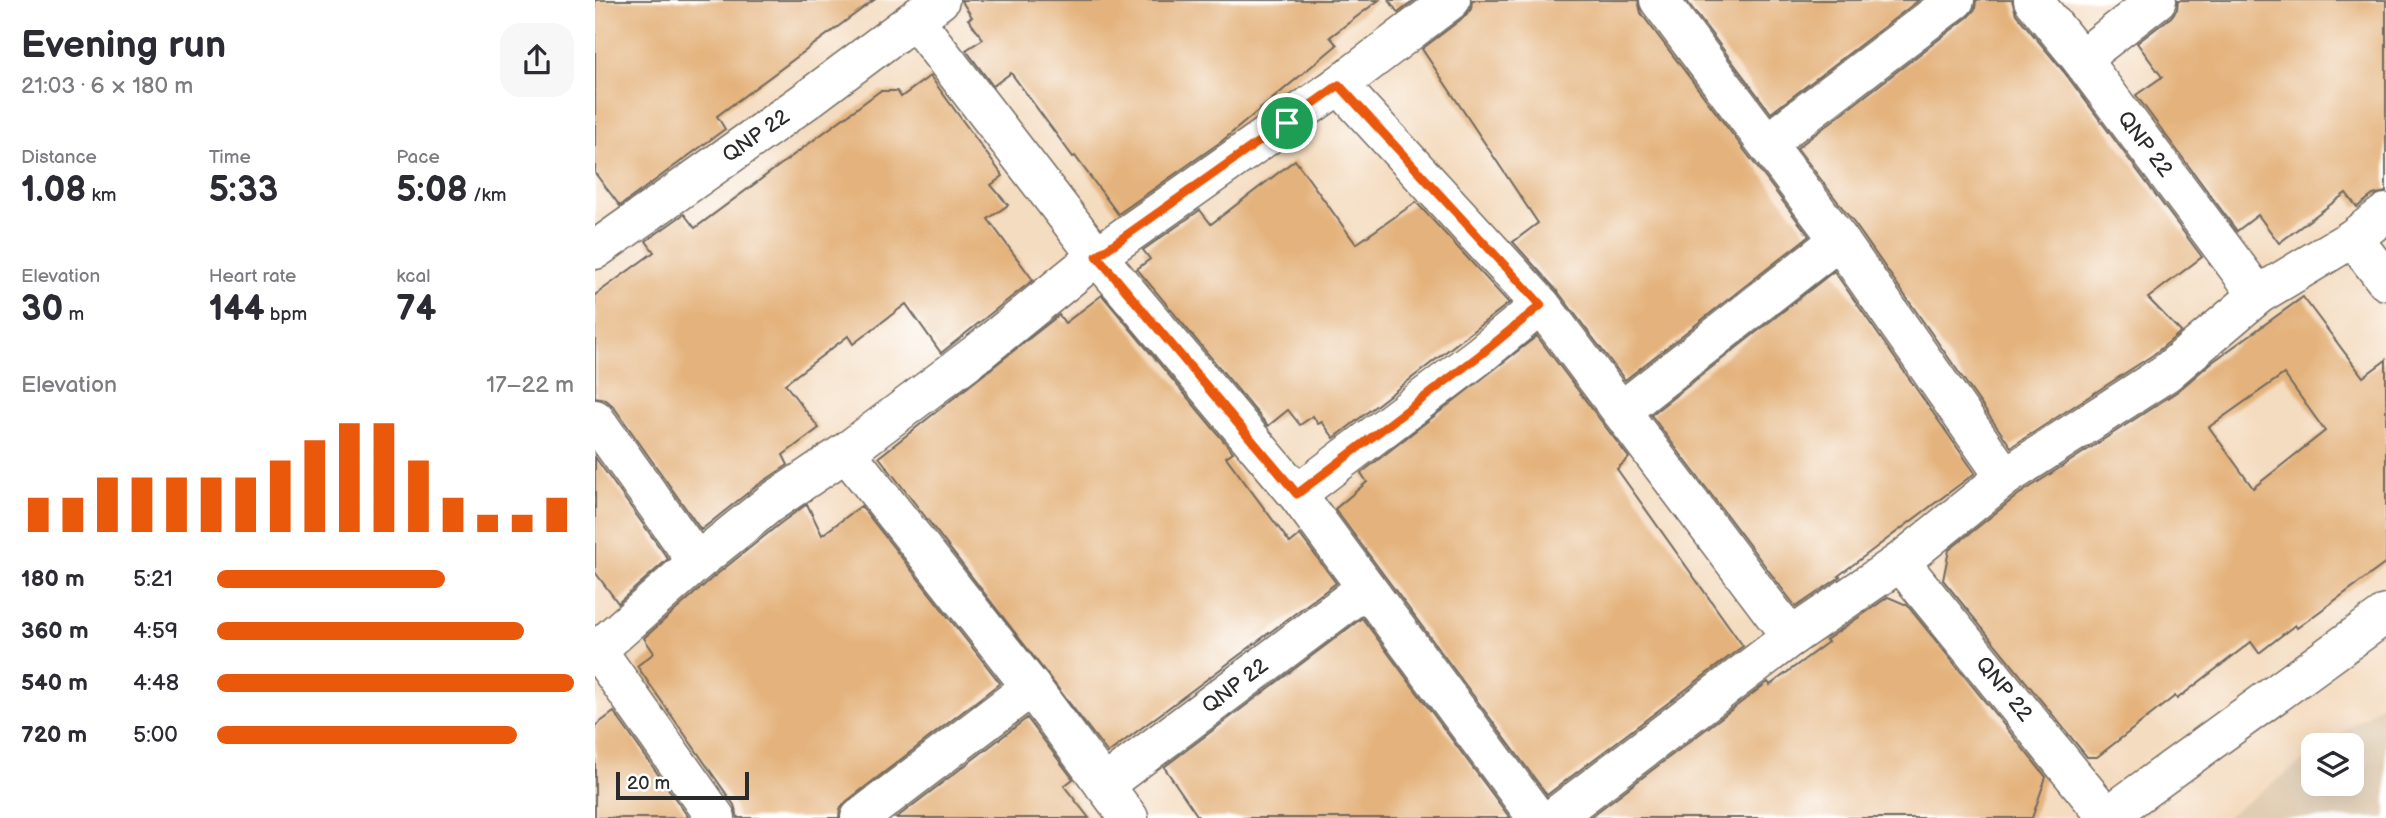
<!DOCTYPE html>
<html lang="en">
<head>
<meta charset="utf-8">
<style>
	:root { --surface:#fff; --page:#f7f7f7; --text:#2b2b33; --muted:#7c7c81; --accent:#ea580c }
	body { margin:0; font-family:"Balsamiq Sans",sans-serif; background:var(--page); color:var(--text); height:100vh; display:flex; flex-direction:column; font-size:26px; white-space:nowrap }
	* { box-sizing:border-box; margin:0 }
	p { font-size:23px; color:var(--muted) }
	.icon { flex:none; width:38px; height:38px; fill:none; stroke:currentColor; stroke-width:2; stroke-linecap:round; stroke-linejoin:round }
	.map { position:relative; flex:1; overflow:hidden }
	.side { display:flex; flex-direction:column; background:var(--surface); width:595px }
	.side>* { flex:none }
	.buttons { position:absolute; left:1706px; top:733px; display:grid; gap:14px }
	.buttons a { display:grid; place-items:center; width:63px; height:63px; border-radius:14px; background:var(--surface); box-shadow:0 7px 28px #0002; font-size:35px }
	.scale { position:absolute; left:21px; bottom:18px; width:133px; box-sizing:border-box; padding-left:7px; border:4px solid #2b2b2b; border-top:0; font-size:19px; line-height:24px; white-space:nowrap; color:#2b2b2b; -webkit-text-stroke:5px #fff; paint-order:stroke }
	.pin { position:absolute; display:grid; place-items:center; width:60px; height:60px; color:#fff; margin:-30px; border:4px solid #fff; border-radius:50%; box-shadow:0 2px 7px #0007 }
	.round { display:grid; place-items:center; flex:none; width:74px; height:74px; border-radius:21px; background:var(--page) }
	.summary { display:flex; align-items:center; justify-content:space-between; height:119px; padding:0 21px }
	h1 { font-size:38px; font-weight:600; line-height:52px }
	.metrics { display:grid; grid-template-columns:repeat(3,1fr); gap:10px; height:119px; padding:7px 21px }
	.metrics div { display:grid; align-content:center }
	.metrics b { font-size:35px; font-weight:600 }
	.metrics small { font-size:19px; font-weight:400 }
	.metrics p { font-size:19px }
	.chart { height:196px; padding:14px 21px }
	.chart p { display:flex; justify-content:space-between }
	.chart svg { width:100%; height:126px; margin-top:7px; stroke:var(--accent); stroke-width:6 }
	ul { padding:0 21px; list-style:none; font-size:23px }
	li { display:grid; grid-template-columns:112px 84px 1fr; align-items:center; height:52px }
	li i { height:18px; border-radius:9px; background:var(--accent) }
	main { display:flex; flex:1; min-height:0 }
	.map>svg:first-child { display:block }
	.built { fill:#e1cdb2 }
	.building { fill:#e4b37d; fill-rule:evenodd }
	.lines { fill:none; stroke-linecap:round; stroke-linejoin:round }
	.minor-casing { stroke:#71695f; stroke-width:41 }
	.tertiary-casing { stroke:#71695f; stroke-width:41 }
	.minor { stroke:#fff; stroke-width:38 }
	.tertiary { stroke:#fff; stroke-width:38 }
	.route-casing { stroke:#fff; stroke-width:14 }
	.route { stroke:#ea580c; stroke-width:9 }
	.labels { text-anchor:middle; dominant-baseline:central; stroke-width:5; stroke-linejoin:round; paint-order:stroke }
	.street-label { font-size:21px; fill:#2b2b2b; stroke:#fff }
</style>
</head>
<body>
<main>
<section class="side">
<div class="summary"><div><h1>Evening run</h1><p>21:03 · 6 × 180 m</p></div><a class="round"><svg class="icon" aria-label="share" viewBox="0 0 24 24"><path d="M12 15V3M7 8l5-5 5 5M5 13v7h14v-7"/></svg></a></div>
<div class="metrics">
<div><p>Distance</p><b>1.08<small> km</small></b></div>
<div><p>Time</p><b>5:33</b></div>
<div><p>Pace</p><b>5:08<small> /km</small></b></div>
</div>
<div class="metrics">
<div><p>Elevation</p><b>30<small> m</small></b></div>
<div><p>Heart rate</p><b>144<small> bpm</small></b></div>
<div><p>kcal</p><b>74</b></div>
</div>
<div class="chart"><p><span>Elevation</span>17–22 m</p>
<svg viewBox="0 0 160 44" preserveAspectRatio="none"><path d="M5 44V32M15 44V32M25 44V25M35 44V25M45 44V25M55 44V25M65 44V25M75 44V19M85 44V12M95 44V6M105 44V6M115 44V19M125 44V32M135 44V38M145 44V38M155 44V32"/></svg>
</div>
<ul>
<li><b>180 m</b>5:21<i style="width:64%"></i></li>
<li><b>360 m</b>4:59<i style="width:86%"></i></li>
<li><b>540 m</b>4:48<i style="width:100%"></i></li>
<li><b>720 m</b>5:00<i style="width:84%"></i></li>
</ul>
</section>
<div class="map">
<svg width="1791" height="818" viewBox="0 0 1791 818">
	<rect width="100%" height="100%" fill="#fff"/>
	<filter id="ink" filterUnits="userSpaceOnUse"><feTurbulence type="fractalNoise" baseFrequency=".0143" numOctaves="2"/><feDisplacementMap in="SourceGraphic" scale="14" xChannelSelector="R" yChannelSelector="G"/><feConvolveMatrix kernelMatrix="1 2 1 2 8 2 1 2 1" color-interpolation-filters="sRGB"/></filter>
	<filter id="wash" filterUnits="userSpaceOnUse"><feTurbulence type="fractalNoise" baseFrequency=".00686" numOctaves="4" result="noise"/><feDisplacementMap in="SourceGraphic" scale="28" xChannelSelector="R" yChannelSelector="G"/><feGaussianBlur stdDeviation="1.57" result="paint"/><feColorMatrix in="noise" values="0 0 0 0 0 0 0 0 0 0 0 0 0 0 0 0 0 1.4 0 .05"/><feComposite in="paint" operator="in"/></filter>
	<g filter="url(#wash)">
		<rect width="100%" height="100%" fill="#f4dcc0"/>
		<polygon class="built" points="1791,701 1791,818 1630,818 1718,754 1718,784 1757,784 1757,746 1730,745"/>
		<g id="blocks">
			<g class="building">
				<polygon points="0,0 279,0 122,116 130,129 25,206 0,173"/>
				<polygon points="366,0 784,0 735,37 742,45 627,141 523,214 480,156 478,157 416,73 398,86 371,50 388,39 373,19 377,17"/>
				<polygon points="794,0 820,0 803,13"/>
				<polygon points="877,0 1043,0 1046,13 1214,236 1030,380 963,292 918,242 943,223 827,49 869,17 876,9"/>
				<polygon points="1091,0 1324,0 1176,113"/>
				<polygon points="1381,0 1417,0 1421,14 1469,72 1607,257 1553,298 1586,332 1558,355 1416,447 1262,227 1202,148 1373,17 1380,9"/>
				<polygon points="1583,0 1791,0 1791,192 1778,195 1762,207 1751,193 1684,243 1663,215 1642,231 1541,95 1567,77 1542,43 1576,17 1582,9"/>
				<polygon points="335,76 408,176 396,185 413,205 393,219 438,280 346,353 311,304 258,344 253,336 190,384 224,428 188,455 193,465 160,487 106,530 18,406 10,399 0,397 0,295 59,252 51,241 89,214 100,228 285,91 302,91 306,97"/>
				<polygon points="700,160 761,244 821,202 914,303 739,438 727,422 723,424 718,416 705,425 693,410 673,426 542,269 555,259 548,250 605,210 616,224"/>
				<polygon points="1239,271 1380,473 1243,576 1245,577 1201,607 1056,415"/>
				<polygon points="507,295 638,452 631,457 695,543 705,535 741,583 513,753 284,457 464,315 470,323"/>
				<path d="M 1708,297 L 1768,377 L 1791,360 L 1791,563 L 1702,628 L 1700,625 L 1664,653 L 1656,642 L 1582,699 L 1580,696 L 1502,757 L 1492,757 L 1348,580 L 1354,550 L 1423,495 L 1583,391 L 1616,363 ZM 1689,374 L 1730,431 L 1658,488 L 1614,427 Z"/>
				<polygon points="942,336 1034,458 1022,469 1148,646 952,795 740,509 772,482 766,473"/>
				<polygon points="0,457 73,559 23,603 0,572"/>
				<polygon points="212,504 227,535 266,506 405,683 252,801 245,809 244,818 143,818 139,805 42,666 59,653 49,638 116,579 187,522"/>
				<polygon points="1293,597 1312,605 1451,777 1437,818 994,818 1173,682 1175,685 1233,642 1231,640"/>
				<polygon points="767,618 915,818 604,818 569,767"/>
				<polygon points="19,712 94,818 0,818 0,726"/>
				<polygon points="432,718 478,779 469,786 494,818 301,818"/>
			</g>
		</g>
	</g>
	<g filter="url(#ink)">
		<use href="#blocks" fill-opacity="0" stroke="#71695f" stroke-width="2"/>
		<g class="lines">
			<g class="minor-casing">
				<g id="minor">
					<polyline points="1064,0 1244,240 1410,477"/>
					<polyline points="1438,0 1486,59 1663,295"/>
					<polyline points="320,20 502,256 702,494 942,818"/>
					<polyline points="1486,59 1562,0"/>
					<polyline points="744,85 946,305 1196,637"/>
					<polyline points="1172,143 1360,0"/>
					<polyline points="1758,238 1791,281"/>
					<polyline points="0,250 209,102 345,0"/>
					<polyline points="1026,411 1244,240"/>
					<polyline points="0,419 102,562"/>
					<polyline points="251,452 436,687 534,818"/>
					<polyline points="702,494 885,355 946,305"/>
					<polyline points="1305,562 1512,817"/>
					<polyline points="2,650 121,818"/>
					<polyline points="0,652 102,562 174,504 251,452 385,351 502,256 744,85 856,0"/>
					<polyline points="509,785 771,588"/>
					<polyline points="265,818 436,687"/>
					<polyline points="958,818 1196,637 1305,562 1410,477 1571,373 1663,295 1758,238 1791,213"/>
				</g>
			</g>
			<g class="tertiary-casing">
				<polyline id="tertiary" points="1510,818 1791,614"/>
			</g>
			<use href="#minor" class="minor"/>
			<use href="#tertiary" class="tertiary"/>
		</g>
	</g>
	<g class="lines" filter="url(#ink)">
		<g class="route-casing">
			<polygon id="route" points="744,85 946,305 885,355 702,494 502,256"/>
		</g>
		<use href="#route" class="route"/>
	</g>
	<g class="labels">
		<g class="street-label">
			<text transform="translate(161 136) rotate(-35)">QNP 22</text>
			<text transform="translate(1550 144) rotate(53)">QNP 22</text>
			<text transform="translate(640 686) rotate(-37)">QNP 22</text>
			<text transform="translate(1409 689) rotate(51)">QNP 22</text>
		</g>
	</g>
</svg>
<div class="buttons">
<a><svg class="icon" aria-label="layers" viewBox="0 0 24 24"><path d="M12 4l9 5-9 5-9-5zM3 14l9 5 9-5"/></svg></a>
</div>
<div class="scale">20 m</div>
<div class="pin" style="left:692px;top:123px;background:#1e9e55"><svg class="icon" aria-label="arrive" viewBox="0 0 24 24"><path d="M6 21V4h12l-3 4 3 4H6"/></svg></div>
</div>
</main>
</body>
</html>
